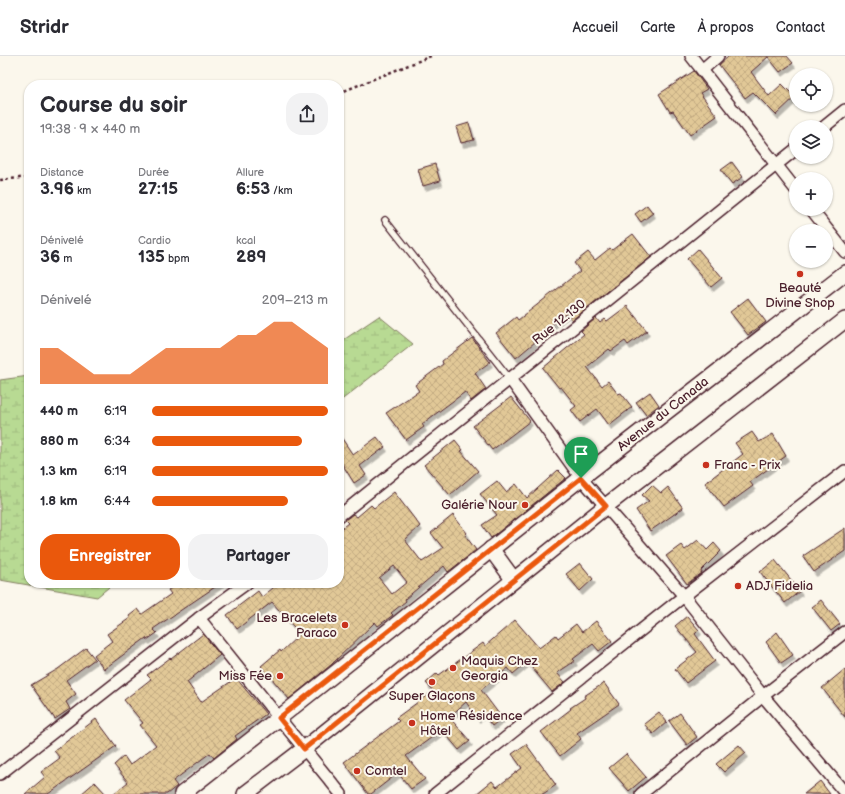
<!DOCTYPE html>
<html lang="fr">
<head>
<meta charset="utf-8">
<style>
	:root { --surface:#fff; --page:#f2f2f3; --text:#2b2b33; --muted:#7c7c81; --line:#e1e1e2; --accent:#ea580c }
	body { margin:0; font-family:"Balsamiq Sans",sans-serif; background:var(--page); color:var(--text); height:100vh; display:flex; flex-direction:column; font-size:15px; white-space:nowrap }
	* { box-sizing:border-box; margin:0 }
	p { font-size:13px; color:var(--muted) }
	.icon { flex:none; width:22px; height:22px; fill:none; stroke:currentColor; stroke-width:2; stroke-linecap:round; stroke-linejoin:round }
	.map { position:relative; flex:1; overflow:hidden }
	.side { position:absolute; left:24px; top:24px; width:320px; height:508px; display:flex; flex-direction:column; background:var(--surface); border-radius:16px; box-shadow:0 1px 3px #0004 }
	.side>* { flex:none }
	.controls { position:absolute; left:789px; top:12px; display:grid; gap:8px }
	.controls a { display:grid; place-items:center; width:44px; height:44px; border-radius:50%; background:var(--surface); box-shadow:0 1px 3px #0004; font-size:20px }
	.pin { position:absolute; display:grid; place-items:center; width:34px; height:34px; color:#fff; margin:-41px -17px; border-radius:50% 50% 50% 0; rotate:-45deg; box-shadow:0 0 4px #0007 }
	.pin .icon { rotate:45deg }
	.round { display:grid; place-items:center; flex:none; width:42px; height:42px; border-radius:16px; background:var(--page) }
	.head { display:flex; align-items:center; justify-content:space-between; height:68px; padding:0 16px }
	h1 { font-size:22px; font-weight:700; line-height:30px }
	.metrics { display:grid; grid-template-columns:repeat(3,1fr); gap:6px; height:68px; padding:4px 16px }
	.metrics div { display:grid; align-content:center }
	.metrics b { font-size:17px; font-weight:700 }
	.metrics small { font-size:11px; font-weight:400 }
	.metrics p { font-size:11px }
	.chart { height:112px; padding:8px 16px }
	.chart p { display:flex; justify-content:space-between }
	.chart svg { width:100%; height:72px; margin-top:4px; fill:var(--accent); opacity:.7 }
	.cta { display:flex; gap:8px; margin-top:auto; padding:8px 16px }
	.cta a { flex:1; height:46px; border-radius:16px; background:var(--accent); color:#fff; font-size:16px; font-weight:700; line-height:46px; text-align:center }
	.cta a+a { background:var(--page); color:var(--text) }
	ul { padding:0 16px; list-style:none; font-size:13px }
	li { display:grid; grid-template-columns:64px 48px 1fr; align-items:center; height:30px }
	li i { height:10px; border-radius:5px; background:var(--accent) }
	header { display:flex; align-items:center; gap:24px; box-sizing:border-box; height:56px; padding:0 20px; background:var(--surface); border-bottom:1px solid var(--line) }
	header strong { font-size:19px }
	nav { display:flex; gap:22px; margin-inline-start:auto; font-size:14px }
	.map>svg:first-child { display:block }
	.wetland { fill:url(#wetland-marsh); stroke:#817c5f }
	.building { fill:url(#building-cross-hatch); stroke:#4a1f2b; fill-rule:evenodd; filter:url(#shadow) }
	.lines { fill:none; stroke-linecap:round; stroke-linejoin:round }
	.service-casing { stroke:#4a1f2b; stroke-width:8 }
	.minor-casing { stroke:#4a1f2b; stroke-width:14 }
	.secondary-casing { stroke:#4a1f2b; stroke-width:18 }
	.path { stroke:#4a1f2b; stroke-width:2.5; stroke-dasharray:3 3; stroke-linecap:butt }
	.service { stroke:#fbf7ec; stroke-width:5.5 }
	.minor { stroke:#fbf7ec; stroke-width:11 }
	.secondary { stroke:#fbf7ec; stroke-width:15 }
	.route-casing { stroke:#fff; stroke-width:8 }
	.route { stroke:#ea580c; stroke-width:5 }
	.poi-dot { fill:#c8321e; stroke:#fbf7ec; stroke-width:1.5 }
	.labels { text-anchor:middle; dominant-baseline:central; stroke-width:4; stroke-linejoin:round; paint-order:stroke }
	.poi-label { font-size:13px; fill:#4a1f2b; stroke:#fbf7ec; text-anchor:start }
	.street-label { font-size:13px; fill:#4a1f2b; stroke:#fbf7ec }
</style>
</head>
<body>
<header>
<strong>Stridr</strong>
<nav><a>Accueil</a><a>Carte</a><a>À propos</a><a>Contact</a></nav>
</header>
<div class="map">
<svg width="845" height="738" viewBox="0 0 845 738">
	<defs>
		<pattern id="wetland-marsh" width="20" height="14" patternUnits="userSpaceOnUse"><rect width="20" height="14" fill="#b8da93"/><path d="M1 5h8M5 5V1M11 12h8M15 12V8" fill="none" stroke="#a0bb7f"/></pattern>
		<pattern id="building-cross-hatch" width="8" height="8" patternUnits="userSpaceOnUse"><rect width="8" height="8" fill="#e1c897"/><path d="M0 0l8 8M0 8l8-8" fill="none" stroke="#c3ab82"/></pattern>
		<filter id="shadow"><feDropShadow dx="2.5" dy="4.5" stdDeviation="0" flood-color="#0004"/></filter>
	</defs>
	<rect width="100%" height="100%" fill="#fbf7ec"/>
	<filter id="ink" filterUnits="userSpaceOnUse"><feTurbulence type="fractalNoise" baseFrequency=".025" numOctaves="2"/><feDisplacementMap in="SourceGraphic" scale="8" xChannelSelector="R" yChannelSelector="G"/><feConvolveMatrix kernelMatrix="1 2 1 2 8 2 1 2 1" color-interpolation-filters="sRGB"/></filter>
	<g filter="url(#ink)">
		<g class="wetland">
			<polygon points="379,260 413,288 339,346 339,287"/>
			<polygon points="29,320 29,527 114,527 97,541 0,524 0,324"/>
		</g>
		<g class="building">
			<polygon points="729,0 787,0 793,7 780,16 768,1 751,16 769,40 782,28 795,41 776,59 753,36 745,42 719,9"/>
			<polygon points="694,15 707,33 700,37 717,60 690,79 673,55 670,56 659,38"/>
			<polygon points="469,67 474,84 461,87 456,71"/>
			<polygon points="732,106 743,121 732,128 721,114"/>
			<polygon points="435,108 440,125 423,130 418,113"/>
			<polygon points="647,149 653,157 641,166 635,158"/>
			<polygon points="633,178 651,201 572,264 567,257 533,283 535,286 516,302 496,277 516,261 518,264 580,215 574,207 588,196 595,204 610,192 612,194"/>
			<polygon points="698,193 722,222 711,231 687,203"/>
			<polygon points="748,242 766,266 748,279 730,256"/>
			<polygon points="627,250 647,275 628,289 625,285 611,295 609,293 587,311 602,330 608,325 618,338 621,337 632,351 609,369 597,353 580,366 571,354 576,350 561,331 559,332 543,312 584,278 581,275 596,262 600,267 605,263 607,265"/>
			<polygon points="472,282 490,306 475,317 486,333 471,345 465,336 422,368 424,371 406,384 386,357 419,335 415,329 443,308 442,305"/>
			<polygon points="650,336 659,349 646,359 636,346"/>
			<polygon points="511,341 530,365 492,394 473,370"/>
			<polygon points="752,376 759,386 773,378 786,400 750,426 753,430 724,451 705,427 743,398 735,387"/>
			<polygon points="339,378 353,399 377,381 385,391 360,410 366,419 354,427 339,403"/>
			<polygon points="455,384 463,394 461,395 478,415 450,439 424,409"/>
			<polygon points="558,414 566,422 491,482 482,469 497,459 480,438 497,425 506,436 516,428 527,442"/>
			<polygon points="652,429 661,437 668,431 683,452 650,475 636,454 649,445 642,439"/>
			<path d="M 394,436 L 420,470 L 405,484 L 422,506 L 443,492 L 431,477 L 453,459 L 467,477 L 465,479 L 476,494 L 448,516 L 444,510 L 405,543 L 406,545 L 391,557 L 393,559 L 378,570 L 375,566 L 331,609 L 289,643 L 261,610 L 280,594 L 281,596 L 300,578 L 272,546 L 237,573 L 227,559 L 258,535 L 262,541 L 279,527 L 339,527 L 339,474 L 348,467 L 345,464 L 353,458 L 357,461 L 371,449 L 374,452 ZM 394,510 L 407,526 L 392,538 L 379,522 Z"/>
			<polygon points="845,472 845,495 814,516 803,500"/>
			<polygon points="698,484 707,494 714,487 721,495 701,515 702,517 687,528 666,500 681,489 685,494"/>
			<polygon points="775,504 800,535 785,547 760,516"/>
			<polygon points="580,507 593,523 580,535 566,518"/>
			<polygon points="178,527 221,527 153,573 157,577 147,584 146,582 104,613 94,599 112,585 107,578 130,562 129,560 138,553 142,558 171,538 168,534"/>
			<polygon points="821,544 840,568 831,575 812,551"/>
			<polygon points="687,560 699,574 695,578 715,605 686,627 675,613 697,596 675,570"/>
			<polygon points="515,564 539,592 556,579 558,582 576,568 582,576 596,565 612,585 599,595 593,588 573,603 575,605 557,617 565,626 552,636 527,606 513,618 508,612 481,634 502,662 492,670 483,658 477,662 466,646 449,661 470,685 459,694 442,674 406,700 425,723 411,733 398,717 371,738 368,738 344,706 399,665 396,662 433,635 426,627 437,617 439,619 483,587 485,590"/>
			<polygon points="777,576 793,599 781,607 766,586"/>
			<polygon points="203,578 220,599 187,626 201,646 236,622 266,658 235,680 237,683 214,702 210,697 173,725 177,730 167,738 113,738 128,726 114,709 124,700 130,709 156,689 140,669 143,667 124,644 151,623 147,619 170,602 171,603"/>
			<polygon points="86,592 95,603 66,624 76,638 66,646 70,653 55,663 31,629 58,613"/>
			<polygon points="845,613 845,661 822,632"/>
			<polygon points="604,627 619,648 577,677 581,683 560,700 541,676 571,653 570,652 585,642 584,640"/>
			<polygon points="659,656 667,666 653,678 644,668"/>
			<polygon points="680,657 697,681 687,689 669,665"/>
			<polygon points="96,663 116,690 48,738 25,738 45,721 41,716 60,702 54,695"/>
			<polygon points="526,688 556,729 543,738 476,738 492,725 497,731 522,712 512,698"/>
			<polygon points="739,689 746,697 724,716 716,708"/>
			<polygon points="626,698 646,721 629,735 609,712"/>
			<polygon points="820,725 830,738 804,738"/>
			<polygon points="95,726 106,738 81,738"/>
		</g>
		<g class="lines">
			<g class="service-casing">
				<polyline id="service" points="385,164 510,323"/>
			</g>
			<g class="minor-casing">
				<g id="minor">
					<polyline points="691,0 796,134"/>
					<polyline points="702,14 718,0"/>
					<polyline points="824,71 845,54"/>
					<polyline points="811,153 845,196"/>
					<polyline points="510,323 581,422 684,540 763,640 845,737"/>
					<polyline points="339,460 796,93"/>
					<polyline points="199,562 279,662 341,738"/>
					<polyline points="0,718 199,562 247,527"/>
					<polyline points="435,738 684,540 845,415"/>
					<polyline points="641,738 763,640 845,576"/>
				</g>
			</g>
			<g class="secondary-casing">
				<g id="secondary">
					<polyline points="491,493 513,523"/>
					<polyline points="182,738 279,662 581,422 845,217"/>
					<polyline points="245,738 304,693 606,450 845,264"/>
				</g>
			</g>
			<g class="path">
				<polyline points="339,37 431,0"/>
				<polyline points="0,124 29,121"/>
			</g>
			<use href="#service" class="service"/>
			<use href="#minor" class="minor"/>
			<use href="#secondary" class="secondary"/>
		</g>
	</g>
	<g class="lines" filter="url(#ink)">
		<g class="route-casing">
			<polygon id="route" points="581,422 606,450 304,693 279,662"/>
		</g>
		<use href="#route" class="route"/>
	</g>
	<g class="poi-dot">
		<circle cx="800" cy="218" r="4"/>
		<circle cx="706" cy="409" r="4"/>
		<circle cx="525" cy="449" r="4"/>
		<circle cx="738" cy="530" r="4"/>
		<circle cx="345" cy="569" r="4"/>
		<circle cx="453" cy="612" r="4"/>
		<circle cx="280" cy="620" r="4"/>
		<circle cx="432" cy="626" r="4"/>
		<circle cx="412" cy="667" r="4"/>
		<circle cx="357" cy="715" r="4"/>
	</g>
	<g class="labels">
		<g class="poi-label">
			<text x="800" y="232" text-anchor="middle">Beauté<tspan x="800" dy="15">Divine Shop</tspan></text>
			<text x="714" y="409">Franc - Prix</text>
			<text x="517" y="449" text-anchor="end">Galérie Nour</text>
			<text x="746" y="530">ADJ Fidelia</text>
			<text x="337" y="562" text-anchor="end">Les Bracelets<tspan x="337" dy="15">Paraco</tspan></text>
			<text x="461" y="605">Maquis Chez<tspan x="461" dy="15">Georgia</tspan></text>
			<text x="272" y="620" text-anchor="end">Miss Fée</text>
			<text x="432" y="640" text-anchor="middle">Super Glaçons</text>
			<text x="420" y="660">Home Résidence<tspan x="420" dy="15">Hôtel</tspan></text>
			<text x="365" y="715">Comtel</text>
		</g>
		<g class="street-label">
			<text transform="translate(559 266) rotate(-39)">Rue 12.130</text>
			<text transform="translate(663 358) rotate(-38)">Avenue du Canada</text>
		</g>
	</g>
</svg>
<div class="controls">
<a><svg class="icon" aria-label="locate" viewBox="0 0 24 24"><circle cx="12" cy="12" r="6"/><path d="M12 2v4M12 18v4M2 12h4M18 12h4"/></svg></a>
<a><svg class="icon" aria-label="layers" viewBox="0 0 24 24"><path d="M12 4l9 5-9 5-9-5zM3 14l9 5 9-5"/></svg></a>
<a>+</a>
<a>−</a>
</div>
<div class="pin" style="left:581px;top:422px;background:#1e9e55"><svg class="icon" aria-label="arrive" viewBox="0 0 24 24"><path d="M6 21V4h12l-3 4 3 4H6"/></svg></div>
<section class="side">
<div class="head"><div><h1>Course du soir</h1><p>19:38 · 9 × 440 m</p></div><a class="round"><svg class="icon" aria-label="share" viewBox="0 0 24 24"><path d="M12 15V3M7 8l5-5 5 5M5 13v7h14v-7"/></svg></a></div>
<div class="metrics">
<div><p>Distance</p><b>3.96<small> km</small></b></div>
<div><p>Durée</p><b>27:15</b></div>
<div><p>Allure</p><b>6:53<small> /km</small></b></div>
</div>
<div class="metrics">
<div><p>Dénivelé</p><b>36<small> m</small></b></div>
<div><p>Cardio</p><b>135<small> bpm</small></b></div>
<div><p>kcal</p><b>289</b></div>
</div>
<div class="chart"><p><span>Dénivelé</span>209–213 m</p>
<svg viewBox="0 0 160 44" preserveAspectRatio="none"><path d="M0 44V22L10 22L20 30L30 38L40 38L50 38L60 30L70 22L80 22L90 22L100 22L110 14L120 14L130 6L140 6L150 14L160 22V44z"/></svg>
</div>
<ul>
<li><b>440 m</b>6:19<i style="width:100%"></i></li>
<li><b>880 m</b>6:34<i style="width:85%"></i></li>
<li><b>1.3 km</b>6:19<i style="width:100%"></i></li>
<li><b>1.8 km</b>6:44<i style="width:77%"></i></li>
</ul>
<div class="cta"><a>Enregistrer</a><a>Partager</a></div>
</section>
</div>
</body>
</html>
